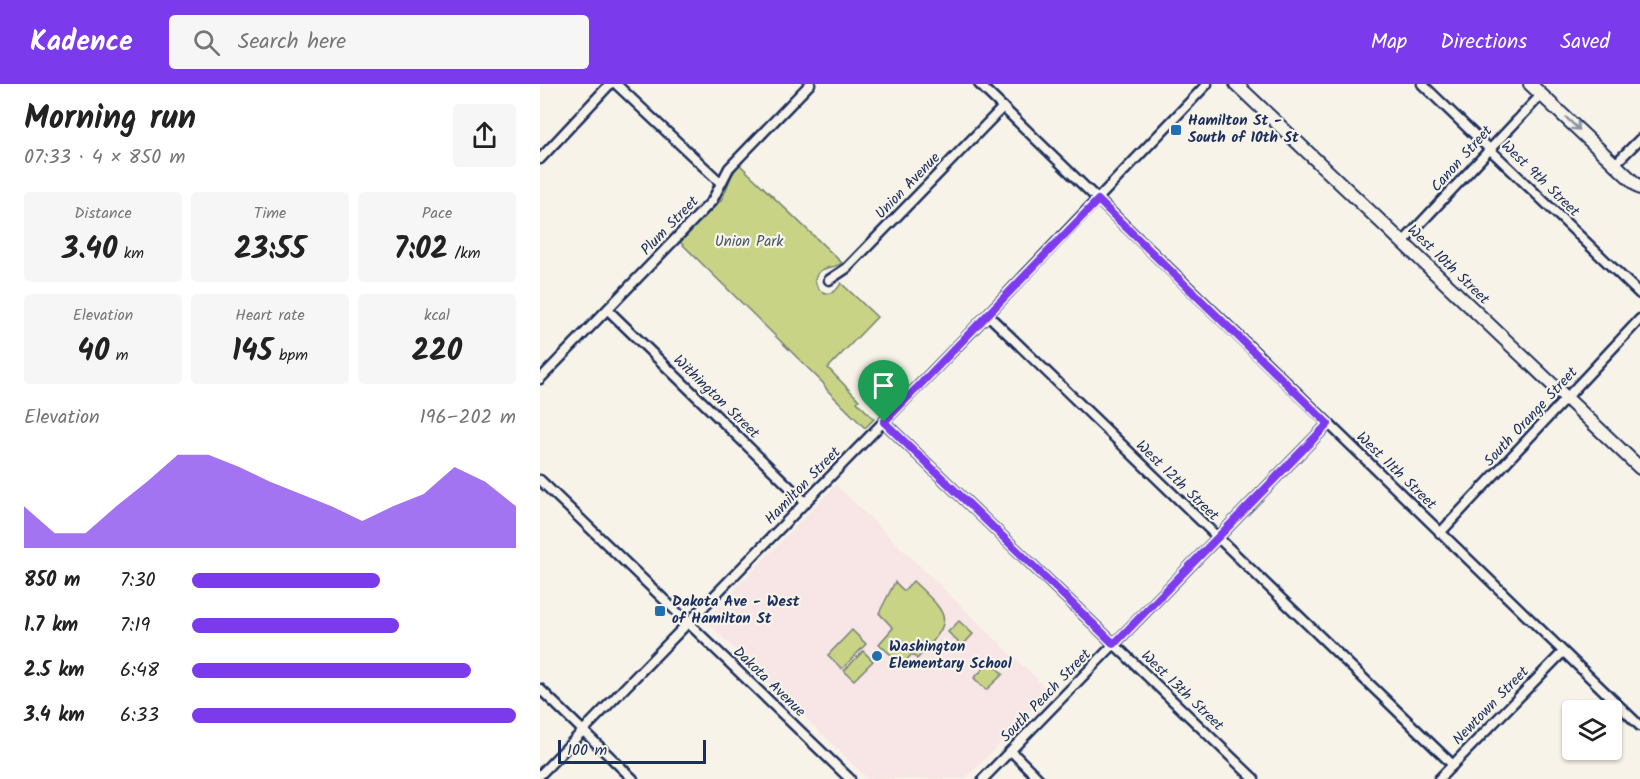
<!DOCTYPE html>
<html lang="en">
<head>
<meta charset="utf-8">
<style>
	:root { --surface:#fff; --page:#f6f6f6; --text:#222; --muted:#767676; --accent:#7c3aed }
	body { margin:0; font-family:Kalam,sans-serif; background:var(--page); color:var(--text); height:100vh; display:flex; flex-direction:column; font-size:22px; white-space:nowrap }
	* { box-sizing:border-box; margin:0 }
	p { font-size:20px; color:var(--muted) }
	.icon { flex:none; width:33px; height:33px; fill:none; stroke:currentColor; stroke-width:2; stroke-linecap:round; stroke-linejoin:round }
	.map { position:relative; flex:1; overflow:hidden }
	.panel { display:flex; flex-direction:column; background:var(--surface); width:540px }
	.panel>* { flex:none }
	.controls { position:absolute; left:1022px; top:616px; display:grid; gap:12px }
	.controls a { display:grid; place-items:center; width:60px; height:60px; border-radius:6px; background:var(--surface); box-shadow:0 2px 4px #0004; font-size:30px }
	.scale { position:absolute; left:18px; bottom:15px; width:148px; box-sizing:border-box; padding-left:6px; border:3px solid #1b2f5e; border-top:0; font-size:16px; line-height:21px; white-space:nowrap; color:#1b2f5e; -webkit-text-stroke:4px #f7f3e8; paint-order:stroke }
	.pin { position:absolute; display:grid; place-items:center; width:51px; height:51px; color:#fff; margin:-62px -26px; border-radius:50% 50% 50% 0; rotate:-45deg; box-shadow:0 0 6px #0007 }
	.pin .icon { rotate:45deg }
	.round { display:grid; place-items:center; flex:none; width:63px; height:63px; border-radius:6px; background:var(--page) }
	.head { display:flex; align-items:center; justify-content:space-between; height:102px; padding:0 24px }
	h1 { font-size:33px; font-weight:800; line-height:45px }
	.stats { display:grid; grid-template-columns:repeat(3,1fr); gap:9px; height:102px; padding:6px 24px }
	.stats div { display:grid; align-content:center; border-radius:6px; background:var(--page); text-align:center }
	.stats b { font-size:30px; font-weight:800 }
	.stats small { font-size:16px; font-weight:400 }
	.stats p { font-size:16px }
	.chart { height:168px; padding:12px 24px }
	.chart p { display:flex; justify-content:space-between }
	.chart svg { width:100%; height:108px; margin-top:6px; fill:var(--accent); opacity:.7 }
	ul { padding:0 24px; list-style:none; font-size:20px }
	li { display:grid; grid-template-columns:96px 72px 1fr; align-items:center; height:45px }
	li i { height:15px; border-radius:8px; background:var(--accent) }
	header { display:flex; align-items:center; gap:36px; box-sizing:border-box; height:84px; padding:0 30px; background:var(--accent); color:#fff }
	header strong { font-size:28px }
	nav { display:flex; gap:33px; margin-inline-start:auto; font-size:21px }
	.search { width:420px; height:54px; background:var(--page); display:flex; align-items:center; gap:15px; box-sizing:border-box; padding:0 21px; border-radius:6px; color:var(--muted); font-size:22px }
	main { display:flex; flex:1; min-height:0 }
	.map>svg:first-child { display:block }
	.built { fill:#f8e5e5 }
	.green { fill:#c8d386; stroke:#728172; stroke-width:1.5 }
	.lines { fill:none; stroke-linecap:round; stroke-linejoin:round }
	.street-casing { stroke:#1b2f5e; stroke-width:13 }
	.secondary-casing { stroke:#1b2f5e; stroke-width:16 }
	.street { stroke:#f7f3e8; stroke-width:8 }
	.secondary { stroke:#f7f3e8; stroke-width:12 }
	.oneway { stroke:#8991a3 }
	.route-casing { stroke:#fff; stroke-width:12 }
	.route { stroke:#7c3aed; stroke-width:8 }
	.poi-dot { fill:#1f6fb2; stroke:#f7f3e8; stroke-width:2 }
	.labels { text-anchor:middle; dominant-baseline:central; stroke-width:4.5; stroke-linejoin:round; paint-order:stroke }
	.poi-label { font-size:15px; font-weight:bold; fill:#1b2f5e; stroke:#f7f3e8; text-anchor:start }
	.street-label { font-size:15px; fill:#1b2f5e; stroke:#f7f3e8 }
	.park-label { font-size:15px; fill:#465868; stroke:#f7f3e8 }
</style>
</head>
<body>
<header>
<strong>Kadence</strong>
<div class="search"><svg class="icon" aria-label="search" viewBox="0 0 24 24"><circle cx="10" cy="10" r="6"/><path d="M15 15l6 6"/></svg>Search here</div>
<nav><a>Map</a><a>Directions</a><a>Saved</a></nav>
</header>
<main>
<section class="panel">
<div class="head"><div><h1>Morning run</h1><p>07:33 · 4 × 850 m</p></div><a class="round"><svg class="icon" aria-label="share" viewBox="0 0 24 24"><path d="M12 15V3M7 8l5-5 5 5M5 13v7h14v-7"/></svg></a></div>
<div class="stats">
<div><p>Distance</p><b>3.40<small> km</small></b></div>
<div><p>Time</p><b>23:55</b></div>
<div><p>Pace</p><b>7:02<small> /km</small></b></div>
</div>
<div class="stats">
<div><p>Elevation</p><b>40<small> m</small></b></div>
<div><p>Heart rate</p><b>145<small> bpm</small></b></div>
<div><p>kcal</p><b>220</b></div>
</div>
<div class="chart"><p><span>Elevation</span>196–202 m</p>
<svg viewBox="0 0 160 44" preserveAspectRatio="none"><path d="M0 44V27L10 38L20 38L30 27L40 17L50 6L60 6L70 11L80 17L90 22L100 27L110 33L120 27L130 22L140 11L150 17L160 27V44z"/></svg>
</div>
<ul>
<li><b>850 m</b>7:30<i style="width:58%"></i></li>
<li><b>1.7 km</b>7:19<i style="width:64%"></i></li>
<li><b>2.5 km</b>6:48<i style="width:86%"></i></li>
<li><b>3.4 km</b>6:33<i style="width:100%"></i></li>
</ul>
</section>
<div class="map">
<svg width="1100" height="695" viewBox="0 0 1100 695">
	<rect width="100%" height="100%" fill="#f7f3e8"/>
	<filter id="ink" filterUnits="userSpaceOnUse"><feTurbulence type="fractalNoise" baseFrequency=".0167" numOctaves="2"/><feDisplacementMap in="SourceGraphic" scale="12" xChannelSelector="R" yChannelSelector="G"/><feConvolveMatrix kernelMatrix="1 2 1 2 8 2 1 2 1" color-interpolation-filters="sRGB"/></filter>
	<g filter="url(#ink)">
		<polygon class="built" points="296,401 510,608 425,695 328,695 165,536"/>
		<g class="green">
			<path d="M 199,80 L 302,179 C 292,186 279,180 275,196 C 278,212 294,214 301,199 L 337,233 L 288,284 L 319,316 L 317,318 L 334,335 L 325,344 L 287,306 L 283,299 L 140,158 L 182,115 L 192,91 Z"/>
			<path d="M 373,497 C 412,534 414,535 377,575 L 372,570 L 362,581 L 339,560 L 353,544 L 339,529 L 355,498 L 364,507 Z"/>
			<polygon points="419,537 433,550 422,562 408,548"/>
			<polygon points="312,546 326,560 302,585 288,571"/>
			<polygon points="323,567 333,577 314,596 304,587"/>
			<polygon points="450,578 463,590 446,606 434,594"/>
		</g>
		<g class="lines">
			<g class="street-casing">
				<g id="street">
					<polyline points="76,0 181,99"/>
					<polyline points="439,0 1100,642"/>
					<polyline points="882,0 1100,210"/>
					<polyline points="0,75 70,0"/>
					<polyline points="1075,80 1100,55"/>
					<polyline points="863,158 1001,11"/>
					<polyline points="289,196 307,184 463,23"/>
					<polyline points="68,226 266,419"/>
					<polyline points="448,231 913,681"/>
					<polyline points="0,295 172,117 189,84 270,0"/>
					<polyline points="344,338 714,695"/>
					<polyline points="0,396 310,695"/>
					<polyline points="900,449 1100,235"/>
					<polyline points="0,605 93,695"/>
					<polyline points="471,667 499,695"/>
					<polyline points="0,691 428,251 667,0"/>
					<polyline points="443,695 788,340"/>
					<polyline points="899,695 1023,568"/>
				</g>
			</g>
			<g class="secondary-casing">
				<g id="secondary">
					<polyline points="696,0 1100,384"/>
					<polyline points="990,0 1100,104"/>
				</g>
			</g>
			<use href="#street" class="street"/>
			<use href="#secondary" class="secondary"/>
		</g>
		<defs><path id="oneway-shaft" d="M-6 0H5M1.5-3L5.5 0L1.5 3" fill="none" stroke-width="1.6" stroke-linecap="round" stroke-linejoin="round" transform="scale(1.5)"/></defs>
		<use class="oneway" href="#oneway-shaft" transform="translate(1033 40) rotate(43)"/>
	</g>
	<g class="lines" filter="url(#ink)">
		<g class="route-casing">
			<polygon id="route" points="558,116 788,340 574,560 344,338"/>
		</g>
		<use href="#route" class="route"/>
	</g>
	<g class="poi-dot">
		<rect x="630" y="40" width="12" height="12" rx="3"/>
		<rect x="114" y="521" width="12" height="12" rx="3"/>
		<circle cx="337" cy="572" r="6"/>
	</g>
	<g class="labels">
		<g class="poi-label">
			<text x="648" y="37">Hamilton St -<tspan x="648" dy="17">South of 10th St</tspan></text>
			<text x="132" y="518">Dakota Ave - West<tspan x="132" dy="17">of Hamilton St</tspan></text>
			<text x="349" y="563">Washington<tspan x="349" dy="17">Elementary School</tspan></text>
		</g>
		<g class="street-label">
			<text transform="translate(922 75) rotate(-48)">Canon Street</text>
			<text transform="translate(1000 95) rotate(44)">West 9th Street</text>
			<text transform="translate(368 102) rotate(-46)">Union Avenue</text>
			<text transform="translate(130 142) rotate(-46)">Plum Street</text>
			<text transform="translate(908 181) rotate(44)">West 10th Street</text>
			<text transform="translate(176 313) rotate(44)">Withington Street</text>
			<text transform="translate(991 333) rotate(-47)">South Orange Street</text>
			<text transform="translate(856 387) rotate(44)">West 11th Street</text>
			<text transform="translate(637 397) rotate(44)">West 12th Street</text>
			<text transform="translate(263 402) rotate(-46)">Hamilton Street</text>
			<text transform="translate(229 598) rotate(44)">Dakota Avenue</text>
			<text transform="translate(642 607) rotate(44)">West 13th Street</text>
			<text transform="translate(506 612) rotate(-46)">South Peach Street</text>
			<text transform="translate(951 622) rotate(-46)">Newtown Street</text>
		</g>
		<g class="park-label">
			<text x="209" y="158">Union Park</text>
		</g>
	</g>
</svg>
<div class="controls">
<a><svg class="icon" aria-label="layers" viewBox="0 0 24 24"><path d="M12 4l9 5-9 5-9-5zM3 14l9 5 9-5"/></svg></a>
</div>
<div class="scale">100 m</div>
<div class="pin" style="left:344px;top:338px;background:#1e9e55"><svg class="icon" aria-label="arrive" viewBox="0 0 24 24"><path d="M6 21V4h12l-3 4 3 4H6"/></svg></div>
</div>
</main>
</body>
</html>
